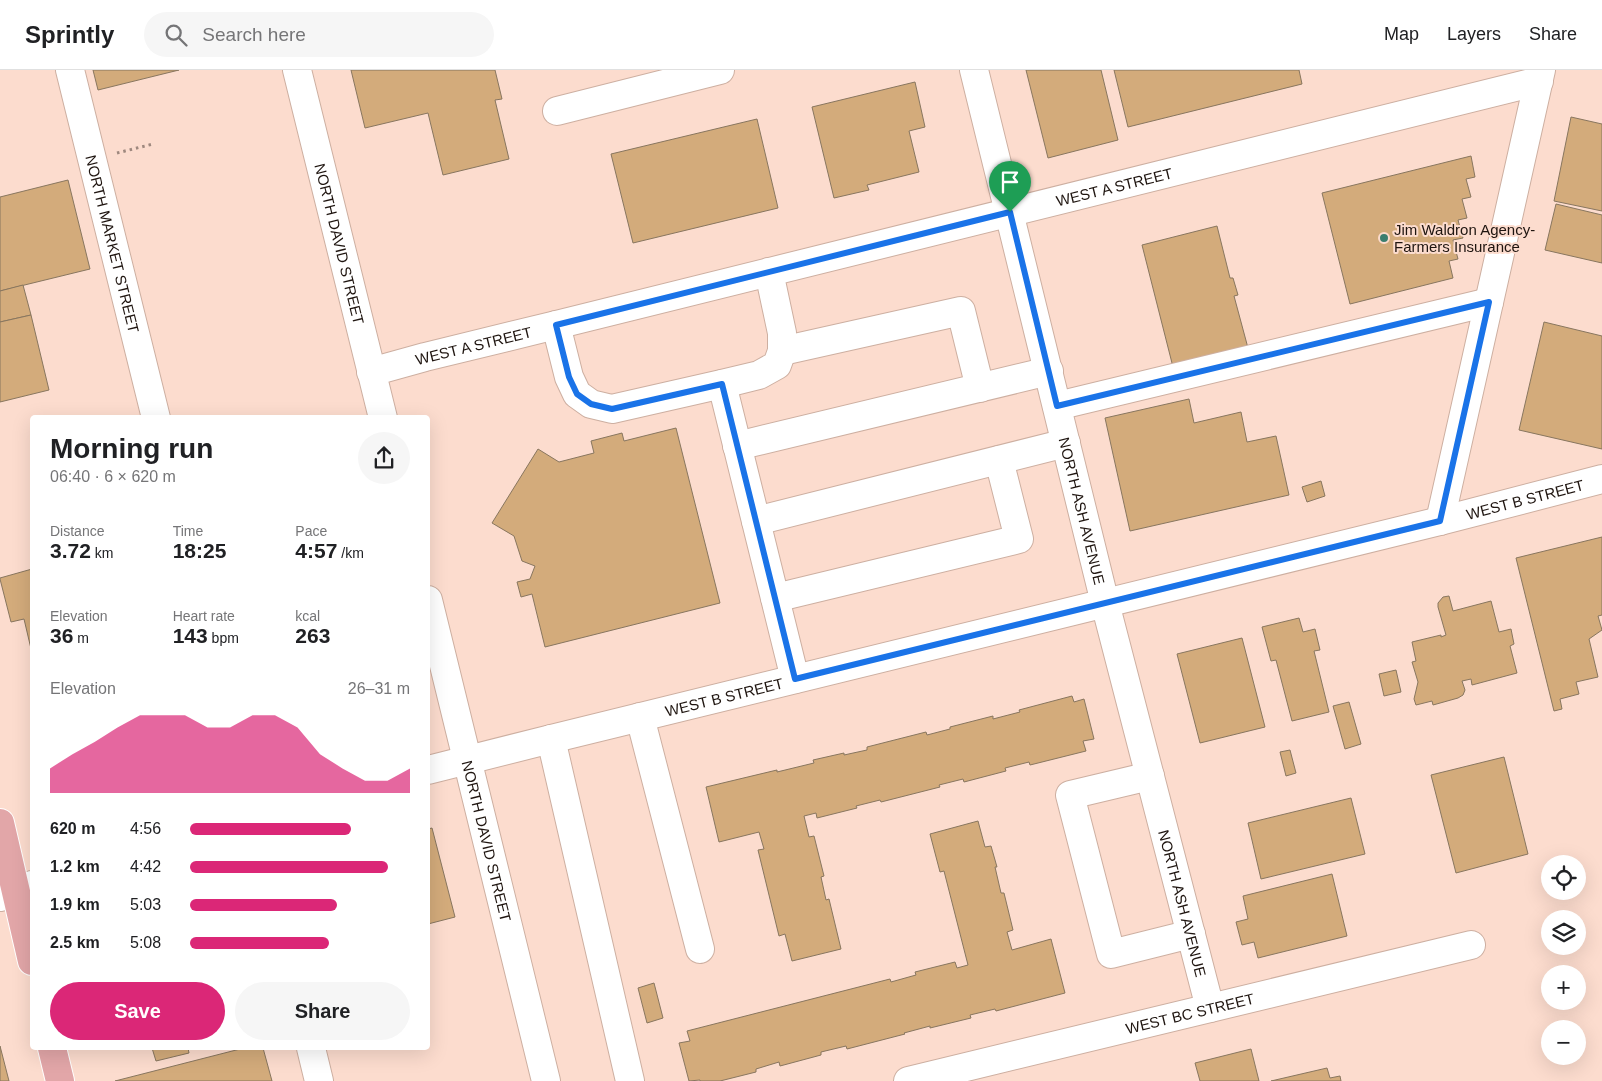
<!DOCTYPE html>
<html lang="en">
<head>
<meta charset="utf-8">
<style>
	:root { --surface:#fff; --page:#f6f6f6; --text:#202124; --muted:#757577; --line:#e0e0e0; --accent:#db2777 }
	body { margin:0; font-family:Arial,sans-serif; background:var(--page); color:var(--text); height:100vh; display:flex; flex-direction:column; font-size:19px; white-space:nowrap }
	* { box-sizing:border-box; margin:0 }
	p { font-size:16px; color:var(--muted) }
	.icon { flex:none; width:28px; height:28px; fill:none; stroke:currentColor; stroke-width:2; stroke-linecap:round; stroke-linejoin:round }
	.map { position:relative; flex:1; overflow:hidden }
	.drawer { position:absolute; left:30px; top:345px; width:400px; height:635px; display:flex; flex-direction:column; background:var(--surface); border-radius:5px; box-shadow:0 5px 20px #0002 }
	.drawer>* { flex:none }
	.fabs { position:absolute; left:1541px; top:785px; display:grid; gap:10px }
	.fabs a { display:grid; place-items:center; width:45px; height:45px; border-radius:50%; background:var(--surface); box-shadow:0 5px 20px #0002; font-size:25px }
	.pin { position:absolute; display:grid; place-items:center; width:42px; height:42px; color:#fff; margin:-51px -21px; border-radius:50% 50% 50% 0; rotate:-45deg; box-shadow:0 0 5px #0007 }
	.pin .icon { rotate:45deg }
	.round { display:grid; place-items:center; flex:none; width:52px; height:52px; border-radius:26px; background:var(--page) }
	.overview { display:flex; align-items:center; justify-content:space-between; height:85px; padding:0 20px }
	h1 { font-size:28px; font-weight:600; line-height:38px }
	.stats { display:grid; grid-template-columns:repeat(3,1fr); gap:8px; height:85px; padding:5px 20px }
	.stats div { display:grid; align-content:center }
	.stats b { font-size:21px; font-weight:600 }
	.stats small { font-size:14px; font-weight:400 }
	.stats p { font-size:14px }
	.chart { height:140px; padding:10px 20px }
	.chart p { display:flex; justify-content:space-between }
	.chart svg { width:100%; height:90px; margin-top:5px; fill:var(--accent); opacity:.7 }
	.action { display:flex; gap:10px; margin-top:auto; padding:10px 20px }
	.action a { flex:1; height:58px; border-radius:30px; background:var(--accent); color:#fff; font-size:20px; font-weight:600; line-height:58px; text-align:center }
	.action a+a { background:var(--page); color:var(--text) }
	ul { padding:0 20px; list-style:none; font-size:16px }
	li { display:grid; grid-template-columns:80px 60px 1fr; align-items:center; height:38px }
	li i { height:12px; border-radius:6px; background:var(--accent) }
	header { display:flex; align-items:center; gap:30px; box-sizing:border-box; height:70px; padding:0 25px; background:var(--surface); border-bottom:1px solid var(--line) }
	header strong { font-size:24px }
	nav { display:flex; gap:28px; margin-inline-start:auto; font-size:18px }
	.search { width:350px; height:45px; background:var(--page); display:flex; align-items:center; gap:12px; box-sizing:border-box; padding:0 18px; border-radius:28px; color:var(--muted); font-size:19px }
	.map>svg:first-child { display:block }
	.building { fill:#d3ab7b; stroke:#88765f }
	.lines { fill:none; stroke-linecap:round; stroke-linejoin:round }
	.minor-casing { stroke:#cdafa1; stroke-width:30 }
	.major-casing { stroke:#fff; stroke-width:30 }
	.path { stroke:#9e887e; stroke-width:3; stroke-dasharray:2.5 4; stroke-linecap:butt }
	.minor { stroke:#fff; stroke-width:28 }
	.major { stroke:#e2a6a8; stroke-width:28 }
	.route-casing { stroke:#fff; stroke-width:10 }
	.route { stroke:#1a73e8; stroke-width:6 }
	.poi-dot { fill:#3b7e6f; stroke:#fcdcce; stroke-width:2 }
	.labels { text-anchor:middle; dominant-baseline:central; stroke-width:4; stroke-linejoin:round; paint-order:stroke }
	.street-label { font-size:15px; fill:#1f1510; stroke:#fcdcce }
	.poi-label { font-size:15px; fill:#1f1510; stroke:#fcdcce; text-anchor:start }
</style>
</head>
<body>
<header>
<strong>Sprintly</strong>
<div class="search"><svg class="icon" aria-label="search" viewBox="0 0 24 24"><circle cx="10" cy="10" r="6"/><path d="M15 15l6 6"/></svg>Search here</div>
<nav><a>Map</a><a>Layers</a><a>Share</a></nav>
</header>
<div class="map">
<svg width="1602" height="1011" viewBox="0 0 1602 1011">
	<rect width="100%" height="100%" fill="#fcdcce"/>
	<g class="building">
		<polygon points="93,0 179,0 98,20"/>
		<polygon points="351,0 495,0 502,29 495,30 509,89 443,105 428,43 365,58"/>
		<polygon points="1026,0 1101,0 1118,70 1048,88"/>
		<polygon points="1114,0 1299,0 1302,14 1128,57"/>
		<polygon points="915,12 925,57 909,61 919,102 867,115 869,120 834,128 812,37"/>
		<polygon points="1571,47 1602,54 1602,141 1554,131"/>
		<polygon points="757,49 778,138 633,173 611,84"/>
		<polygon points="1471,86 1475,107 1466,109 1471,127 1462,129 1467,148 1458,150 1463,168 1453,170 1458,189 1449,191 1453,208 1350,234 1322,123"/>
		<polygon points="68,110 90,199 0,221 0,127"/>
		<polygon points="1556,134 1602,145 1602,193 1545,180"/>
		<polygon points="1217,156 1230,208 1233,208 1238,225 1234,226 1248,278 1173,297 1142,175"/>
		<polygon points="23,215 31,245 0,252 0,221"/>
		<polygon points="31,245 49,320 0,332 0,252"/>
		<polygon points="1544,252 1602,266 1602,379 1519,360"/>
		<polygon points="1189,329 1194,353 1241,342 1247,372 1276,366 1289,425 1130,461 1105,348"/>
		<polygon points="676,358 720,533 545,577 532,524 521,527 517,512 530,509 535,496 522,491 514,466 492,453 538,379 559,392 594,383 591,371 622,363 624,371"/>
		<polygon points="1321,411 1325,426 1307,432 1302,417"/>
		<polygon points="1602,467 1602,545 1598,546 1602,560 1589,569 1598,607 1576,612 1579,624 1560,629 1562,639 1554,641 1516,488"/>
		<polygon points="32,499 32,583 24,549 11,552 0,509 0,508"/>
		<polygon points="1449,526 1453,541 1491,531 1499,562 1511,559 1514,574 1510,576 1517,603 1472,615 1471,609 1462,611 1465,620 1463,625 1458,628 1433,635 1432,631 1416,635 1414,629 1418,612 1412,592 1416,591 1412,572 1441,565 1441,567 1446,565 1438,537 1438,533 1443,527"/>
		<polygon points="1299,548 1303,562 1315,559 1320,580 1314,581 1329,642 1292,651 1276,590 1271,591 1262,557"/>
		<polygon points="1242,568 1265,657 1200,673 1177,584"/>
		<polygon points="1396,600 1401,622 1384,626 1379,604"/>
		<polygon points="1072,626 1074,632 1084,629 1094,669 1083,671 1086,681 1030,695 1029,692 1005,698 1006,701 964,712 963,709 939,715 940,717 881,732 880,730 856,736 857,738 817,748 816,743 804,746 809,767 814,766 824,806 821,807 826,830 829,829 841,879 792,891 785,864 779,866 758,780 764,779 759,762 719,772 706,717 777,700 777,702 814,693 813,690 844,683 844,685 867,680 867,677 926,662 927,665 950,659 950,657 993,646 993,649 1020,642 1019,640"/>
		<polygon points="1349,632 1361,674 1345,679 1333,636"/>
		<polygon points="1290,680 1296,703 1286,706 1280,682"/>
		<polygon points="1504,687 1528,784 1456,803 1431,705"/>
		<polygon points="1351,728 1365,784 1261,809 1248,753"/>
		<polygon points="978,751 985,777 991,776 997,797 995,797 1001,823 1004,823 1013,860 1007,862 1012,880 1051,869 1065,923 996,941 995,939 970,945 971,948 930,958 930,956 904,963 905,964 847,979 846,976 821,982 821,985 780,996 779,992 756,999 756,1002 720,1011 700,1011 700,1010 689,1011 679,973 690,971 687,961 890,909 891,912 916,905 915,902 955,892 957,898 968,895 944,801 940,802 930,764"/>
		<polygon points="432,758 455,847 428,854 428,759"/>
		<polygon points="1332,804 1347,866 1258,888 1254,872 1242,875 1236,852 1248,849 1243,826"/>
		<polygon points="654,913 663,948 647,953 638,918"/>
		<polygon points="0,976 9,1011 0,1011"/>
		<polygon points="152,978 188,978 189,983 156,991"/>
		<polygon points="244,978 263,978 272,1011 115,1011"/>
		<polygon points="1251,979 1259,1011 1200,1011 1195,993"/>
		<polygon points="1327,998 1330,1008 1340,1006 1341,1011 1271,1011"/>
	</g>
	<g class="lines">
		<g class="minor-casing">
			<g id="minor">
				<path id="s1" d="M 70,0 L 156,348"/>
				<path id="s2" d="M 297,0 L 383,348"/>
				<path id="s3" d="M 974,0 L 1105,533 L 1210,938"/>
				<polyline points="557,41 720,0"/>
				<polyline points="556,255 569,307 577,324 591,334 612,339 722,314 759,305 777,295 782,281 782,263 769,202"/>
				<polyline points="782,281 961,241 980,318"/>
				<path id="s4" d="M 371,302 L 425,287 L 556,255 L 1539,11"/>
				<polyline points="722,314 795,609"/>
				<polyline points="1057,336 1489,232"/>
				<polyline points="737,376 1049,301"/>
				<polyline points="756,451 1066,373"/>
				<polyline points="1440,451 1541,0"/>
				<polyline points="775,528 1019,469 999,390"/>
				<path id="s5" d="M 428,530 L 546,1011"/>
				<polyline points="640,647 700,879"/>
				<polyline points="551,669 630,1011"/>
				<path id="s6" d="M 428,700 L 551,669 L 1440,451 L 1602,409"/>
				<polyline points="1150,706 1070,725 1111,884 1191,864"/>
				<polyline points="0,827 17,822 32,815"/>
				<polyline points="311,978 319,1011"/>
				<path id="s7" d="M 908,1011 L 1471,875"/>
			</g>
		</g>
		<g class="major-casing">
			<g id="major">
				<polyline points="0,753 32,891"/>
				<polyline points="52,978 60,1011"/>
			</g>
		</g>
		<polyline class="path" points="117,83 153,74"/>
		<use href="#minor" class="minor"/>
		<use href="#major" class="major"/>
	</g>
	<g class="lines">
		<g class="route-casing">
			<polygon id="route" points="1010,142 1057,336 1489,232 1440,451 795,609 722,314 612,339 591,334 577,324 569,307 556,255"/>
		</g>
		<use href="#route" class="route"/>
	</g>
	<circle class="poi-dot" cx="1384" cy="168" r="5"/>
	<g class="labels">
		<g class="street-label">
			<text stroke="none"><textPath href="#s4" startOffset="766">WEST A STREET</textPath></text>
			<text stroke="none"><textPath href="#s1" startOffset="179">NORTH MARKET STREET</textPath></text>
			<text stroke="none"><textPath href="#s2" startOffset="179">NORTH DAVID STREET</textPath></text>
			<text stroke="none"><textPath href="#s4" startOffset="106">WEST A STREET</textPath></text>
			<text stroke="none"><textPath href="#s6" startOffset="1130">WEST B STREET</textPath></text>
			<text stroke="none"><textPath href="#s3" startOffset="454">NORTH ASH AVENUE</textPath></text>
			<text stroke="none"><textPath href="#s6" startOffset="305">WEST B STREET</textPath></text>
			<text stroke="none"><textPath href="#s5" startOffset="248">NORTH DAVID STREET</textPath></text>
			<text stroke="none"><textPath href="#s3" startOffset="859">NORTH ASH AVENUE</textPath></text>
			<text stroke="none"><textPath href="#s7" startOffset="290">WEST BC STREET</textPath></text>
		</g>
		<g class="poi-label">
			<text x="1394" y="159">Jim Waldron Agency-<tspan x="1394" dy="17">Farmers Insurance</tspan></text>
		</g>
	</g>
</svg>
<div class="fabs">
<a><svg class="icon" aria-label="locate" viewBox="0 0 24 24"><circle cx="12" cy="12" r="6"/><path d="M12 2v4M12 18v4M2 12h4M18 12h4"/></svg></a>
<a><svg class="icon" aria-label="layers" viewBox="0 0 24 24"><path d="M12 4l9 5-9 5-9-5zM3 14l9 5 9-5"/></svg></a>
<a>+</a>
<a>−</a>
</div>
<div class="pin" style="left:1010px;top:142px;background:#1e9e55"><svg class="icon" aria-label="arrive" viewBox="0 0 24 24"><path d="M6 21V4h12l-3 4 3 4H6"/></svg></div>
<section class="drawer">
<div class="overview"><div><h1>Morning run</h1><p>06:40 · 6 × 620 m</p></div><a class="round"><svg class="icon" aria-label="share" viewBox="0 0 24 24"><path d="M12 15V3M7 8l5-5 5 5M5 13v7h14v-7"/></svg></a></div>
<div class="stats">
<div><p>Distance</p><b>3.72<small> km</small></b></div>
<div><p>Time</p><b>18:25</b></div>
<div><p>Pace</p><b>4:57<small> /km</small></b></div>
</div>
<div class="stats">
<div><p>Elevation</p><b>36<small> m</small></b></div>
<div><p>Heart rate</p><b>143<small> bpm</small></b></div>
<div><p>kcal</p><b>263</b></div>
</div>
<div class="chart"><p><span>Elevation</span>26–31 m</p>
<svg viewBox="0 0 160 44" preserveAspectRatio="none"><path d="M0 44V32L10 25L20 19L30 12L40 6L50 6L60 6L70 12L80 12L90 6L100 6L110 12L120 25L130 32L140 38L150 38L160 32V44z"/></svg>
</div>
<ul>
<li><b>620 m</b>4:56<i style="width:73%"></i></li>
<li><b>1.2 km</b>4:42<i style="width:90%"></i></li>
<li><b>1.9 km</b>5:03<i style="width:67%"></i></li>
<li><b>2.5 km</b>5:08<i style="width:63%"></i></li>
</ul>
<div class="action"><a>Save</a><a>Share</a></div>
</section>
</div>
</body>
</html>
